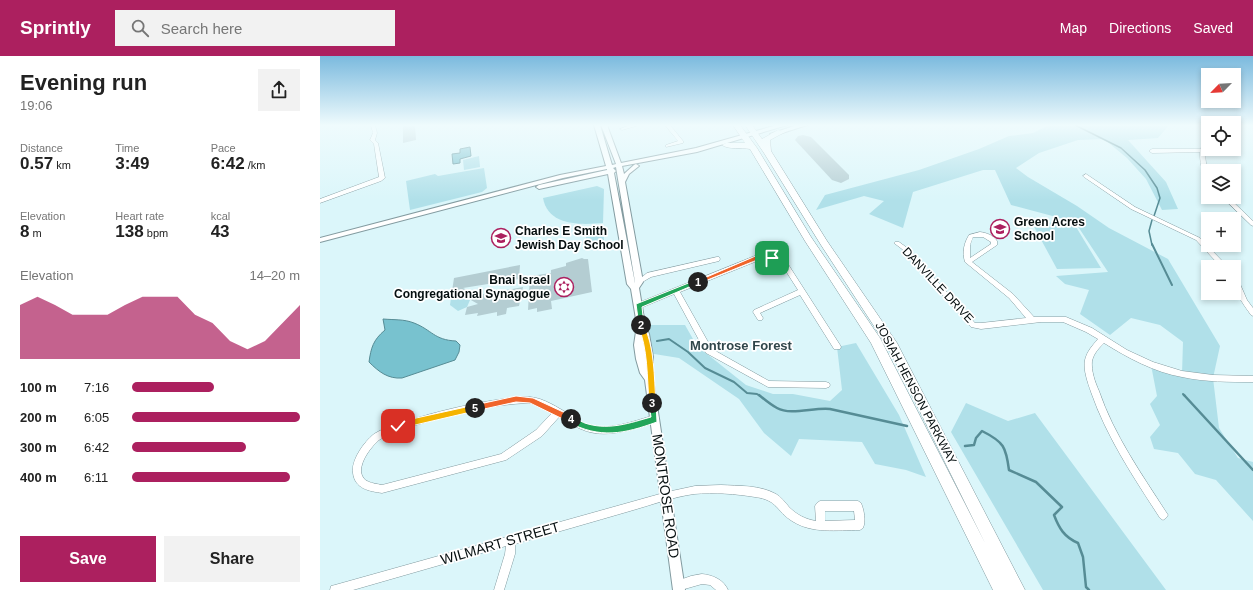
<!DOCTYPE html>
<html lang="en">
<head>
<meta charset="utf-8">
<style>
	:root { --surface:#fff; --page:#f2f2f2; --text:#222; --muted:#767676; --accent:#ac205f }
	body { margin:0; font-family:Helvetica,sans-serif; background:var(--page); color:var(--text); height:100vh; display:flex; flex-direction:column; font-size:15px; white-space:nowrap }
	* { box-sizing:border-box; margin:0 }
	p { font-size:13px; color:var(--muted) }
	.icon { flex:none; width:22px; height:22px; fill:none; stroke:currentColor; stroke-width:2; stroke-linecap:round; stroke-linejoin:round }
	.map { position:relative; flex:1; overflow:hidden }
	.panel { display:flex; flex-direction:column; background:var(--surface); width:320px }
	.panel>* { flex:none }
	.needle { width:26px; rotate:246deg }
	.buttons { position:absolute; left:881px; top:12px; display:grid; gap:8px }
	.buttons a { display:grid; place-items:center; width:40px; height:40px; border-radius:0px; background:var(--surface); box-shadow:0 2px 6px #0003; font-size:20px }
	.pin { position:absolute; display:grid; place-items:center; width:34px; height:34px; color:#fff; margin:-17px; border-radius:8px; box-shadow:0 2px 6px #0006 }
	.km { position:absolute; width:20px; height:20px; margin:-10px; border-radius:50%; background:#222; color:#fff; font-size:11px; line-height:20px; text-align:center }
	.round { display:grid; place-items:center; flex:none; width:42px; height:42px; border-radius:0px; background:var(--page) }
	.head { display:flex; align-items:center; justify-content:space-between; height:68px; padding:0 20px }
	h1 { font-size:22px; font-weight:600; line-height:30px }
	.figures { display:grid; grid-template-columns:repeat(3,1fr); gap:6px; height:68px; padding:4px 20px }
	.figures div { display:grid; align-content:center }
	.figures b { font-size:17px; font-weight:600 }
	.figures small { font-size:11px; font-weight:400 }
	.figures p { font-size:11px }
	.chart { height:112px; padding:8px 20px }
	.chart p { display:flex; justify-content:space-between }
	.chart svg { width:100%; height:72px; margin-top:4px; fill:var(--accent); opacity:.7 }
	.cta { display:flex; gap:8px; margin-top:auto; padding:8px 20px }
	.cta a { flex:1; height:46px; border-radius:0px; background:var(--accent); color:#fff; font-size:16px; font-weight:600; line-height:46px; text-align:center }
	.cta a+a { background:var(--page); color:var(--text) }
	ul { padding:0 20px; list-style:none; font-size:13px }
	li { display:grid; grid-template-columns:64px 48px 1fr; align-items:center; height:30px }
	li i { height:10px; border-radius:5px; background:var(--accent) }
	header { display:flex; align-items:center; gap:24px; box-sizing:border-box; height:56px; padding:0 20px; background:var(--accent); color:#fff }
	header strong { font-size:19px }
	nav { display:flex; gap:22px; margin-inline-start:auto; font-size:14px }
	.search { width:280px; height:36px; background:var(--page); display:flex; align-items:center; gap:10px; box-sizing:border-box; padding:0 14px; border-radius:0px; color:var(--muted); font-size:15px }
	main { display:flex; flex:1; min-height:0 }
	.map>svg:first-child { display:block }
	.green { fill:#b0e0e9 }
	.water { fill:#78c2cf; stroke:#568c95 }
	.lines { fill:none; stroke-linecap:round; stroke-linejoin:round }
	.stream-far2 { stroke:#568c95; stroke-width:1.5 }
	.stream-far1 { stroke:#568c95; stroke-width:2 }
	.stream { stroke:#568c95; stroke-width:2.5 }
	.building { fill:#b4cdd2 }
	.minor-casing { stroke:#839ba0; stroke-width:1 }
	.tertiary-casing { stroke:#839ba0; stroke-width:2 }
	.primary-casing { stroke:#839ba0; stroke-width:1 }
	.minor { fill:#fff; fill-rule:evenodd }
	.tertiary { fill:#fff; fill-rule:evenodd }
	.primary { fill:#fff; fill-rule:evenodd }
	.split-1 { fill:#f0652b; stroke:#fff }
	.split-2 { fill:#22a559; stroke:#fff }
	.split-3 { fill:#f5b400; stroke:#fff }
	.split-4 { fill:#22a559; stroke:#fff }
	.split-5 { fill:#f0652b; stroke:#fff }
	.split-6 { fill:#f5b400; stroke:#fff }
	.labels { text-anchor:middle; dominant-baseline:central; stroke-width:3.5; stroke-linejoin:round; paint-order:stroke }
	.poi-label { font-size:12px; font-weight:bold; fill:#050e0f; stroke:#fff; text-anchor:start }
	.street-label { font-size:12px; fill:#050e0f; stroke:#fff }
	.neighbourhood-label { font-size:13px; font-weight:bold; fill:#30464a; stroke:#fff }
	.near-street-label { font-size:14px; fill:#050e0f; stroke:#fff }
</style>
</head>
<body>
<header>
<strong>Sprintly</strong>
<div class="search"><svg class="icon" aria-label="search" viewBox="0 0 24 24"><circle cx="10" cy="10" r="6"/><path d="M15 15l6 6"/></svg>Search here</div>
<nav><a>Map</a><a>Directions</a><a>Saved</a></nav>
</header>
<main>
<section class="panel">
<div class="head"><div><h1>Evening run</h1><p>19:06</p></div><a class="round"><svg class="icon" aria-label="share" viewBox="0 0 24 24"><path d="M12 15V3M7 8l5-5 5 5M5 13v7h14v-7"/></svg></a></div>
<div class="figures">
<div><p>Distance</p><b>0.57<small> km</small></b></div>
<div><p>Time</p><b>3:49</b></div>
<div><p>Pace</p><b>6:42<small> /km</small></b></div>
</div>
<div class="figures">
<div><p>Elevation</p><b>8<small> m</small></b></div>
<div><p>Heart rate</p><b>138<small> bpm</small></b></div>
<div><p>kcal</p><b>43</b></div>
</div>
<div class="chart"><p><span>Elevation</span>14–20 m</p>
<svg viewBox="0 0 160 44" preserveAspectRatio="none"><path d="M0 44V11L10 6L20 11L30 17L40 17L50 17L60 11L70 6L80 6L90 6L100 17L110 22L120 33L130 38L140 33L150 22L160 11V44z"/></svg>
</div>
<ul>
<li><b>100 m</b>7:16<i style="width:49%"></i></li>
<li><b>200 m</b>6:05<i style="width:100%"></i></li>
<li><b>300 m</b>6:42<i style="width:68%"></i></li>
<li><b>400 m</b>6:11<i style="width:94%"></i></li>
</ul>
<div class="cta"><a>Save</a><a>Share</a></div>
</section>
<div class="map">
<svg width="933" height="534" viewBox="0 0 933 534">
	<rect width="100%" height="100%" fill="#dbf6fa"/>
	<g class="green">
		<polygon points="729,69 849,69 838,82 808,84 846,126 858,153 842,154 826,123 807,102 784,83 758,84 719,97 696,112 708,121 757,150 789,172 848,203 900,290 893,322 899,372 918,402 933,406 933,465 896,424 875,418 858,397 834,393 830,381 840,369 830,348 837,340 831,309 862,318 863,286 840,269 811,262 790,279 760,258 769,234 745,228 736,220 788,216 755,166 691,149 675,114 663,114 593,136 583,172 549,158 564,145 544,140 496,154 505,139 599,114 659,93 689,80 713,77"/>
		<polygon points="159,100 160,111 144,114 143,104"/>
		<polygon points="164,112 167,132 162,136 90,154 86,125 115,118 118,120"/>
		<path d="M 277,130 L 284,133 L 283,167 C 260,169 228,170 223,142 Z"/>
		<polygon points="753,166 781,212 737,213 712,167"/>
		<polygon points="283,170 284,184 266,187 266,172"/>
		<polygon points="142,239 150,244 147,251 138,255 130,249 131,242"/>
		<polygon points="321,269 365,269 377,290 426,329 453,338 473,338 510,345 522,334 517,291 536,287 579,359 606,421 586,414 555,408 542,386 479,383 471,400 444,377 419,343 359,302 328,297"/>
		<polygon points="646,347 688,365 715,357 846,534 723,534 631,376"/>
	</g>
	<g class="water">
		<polygon points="150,91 151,100 140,103 140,107 133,108 132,98 140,97 140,93"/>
		<path d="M 63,263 C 74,264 84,263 94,267 C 112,274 114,284 136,285 L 140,289 L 139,296 L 135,304 L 82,322 C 68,323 59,316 49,306 C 51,292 53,284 65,274 Z"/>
	</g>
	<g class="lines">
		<g class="stream-far2">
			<polyline points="755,69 801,92 825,114 837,132 840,142 834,160"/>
			<polyline points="832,164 829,175 832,189"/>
		</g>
		<g class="stream-far1">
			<polyline points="832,188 852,229"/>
			<polyline points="337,285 349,283 368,296 385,312 414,326 427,337 437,338 440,340"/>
			<polyline points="863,338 865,340"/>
		</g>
		<g class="stream">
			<path d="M 439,339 C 445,344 451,349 457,352 C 471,360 494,351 510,353 L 587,370"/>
			<polyline points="864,339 933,414"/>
			<path d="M 645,390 L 654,389 L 656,382 L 662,375 C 684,386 686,391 689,414 L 716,426 L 742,451 L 734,459 C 739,472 744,481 758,487 L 763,501 L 766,531 L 769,534"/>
		</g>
	</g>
	<g class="building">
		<polygon points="83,69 95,69 96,84 83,87"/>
		<polygon points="483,79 491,81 529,119 529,123 521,127 512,124 475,84 478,80"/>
		<polygon points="262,202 264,203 268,203 272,236 231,245 232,253 217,256 217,252 208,254 210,220 231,217 231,214 246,210 246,207"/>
		<polygon points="200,209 199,223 143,232 159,239 203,231 199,250 187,252 186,258 177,260 177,256 157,260 158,257 145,259 147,251 158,248 142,239 131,242 134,222"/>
	</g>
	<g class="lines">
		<g class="minor-casing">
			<g id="minor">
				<polygon points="51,69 55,69 57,77 55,84 58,87 65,122 61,125 0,147 0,143 59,121 54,88 50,84 53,77"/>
				<polygon points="310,69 319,69 302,74 300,73"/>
				<polygon points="345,69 350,69 363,85 363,87 346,91 346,89 358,85"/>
				<path d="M 886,78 L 888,78 C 888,85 885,92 885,100 C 886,108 888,114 888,122 C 881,117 880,104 880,96 L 832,97 L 829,95 L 832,93 L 881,93 L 883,83 Z"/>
				<polygon points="766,118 815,151 880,182 908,211 901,211 876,184 811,153 764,121 763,120"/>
				<polygon points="902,141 908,141 933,165 933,170 931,169"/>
				<path d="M 660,176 C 667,177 673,179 677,185 L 677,189 L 652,206 L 693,238 L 714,261 L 746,261 L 772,272 L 807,294 L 833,306 L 862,315 L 893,319 L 933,320 L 933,326 C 909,326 886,326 862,321 C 834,316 808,302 784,287 C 779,292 774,297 772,305 C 771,315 775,326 779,335 C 794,379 821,417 846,456 L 848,459 L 846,462 L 843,464 L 840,462 C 814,422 787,382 771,336 C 768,327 763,314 765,304 C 767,295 773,289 778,283 L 766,276 L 743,266 L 721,266 L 661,273 L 651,271 L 582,193 L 574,187 L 575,186 L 579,186 L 586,191 L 655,267 L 661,267 L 706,262 L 689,242 L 645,206 C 642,196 644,187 649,179 ZM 653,181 L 663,181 L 671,186 L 671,188 L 650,202 L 650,189 Z"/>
				<polygon points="445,196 449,196 466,205 520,289 521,291 520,293 514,293 480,239 440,257 443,262 442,264 438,264 433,256 434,254 478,234 462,209 447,201 360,236 392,293 449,325 506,326 509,327 510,329 509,331 506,332 448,331 386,297 354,238 318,253 315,250 316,248"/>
				<polygon points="397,201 399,201 400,203 399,205 331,221 319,228 316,226 327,217"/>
				<path d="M 914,219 L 917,221 L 927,244 L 933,252 L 933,260 L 931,259 C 921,245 914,236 914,219 Z"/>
				<path d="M 198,341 C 202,341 206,340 210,341 C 224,342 238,352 249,358 C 255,361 260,366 265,368 C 287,376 314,365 335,359 L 338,360 L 339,363 L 338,366 L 335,367 C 311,373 285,384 261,373 C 253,370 246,365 239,361 L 222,380 L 186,404 L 62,437 C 49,435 35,433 33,417 C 31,404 44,386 54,378 C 67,370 82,366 97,362 C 130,352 164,345 198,341 ZM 210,347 L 216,349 L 232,357 L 216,374 L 181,398 L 62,429 C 53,427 42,427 41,415 C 41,404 51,391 59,384 C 70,377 84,373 96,369 C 132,358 172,348 210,347 Z"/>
				<path d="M 401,429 C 419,430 440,429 456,438 C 461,441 465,446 469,451 C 477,459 485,463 496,465 L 495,450 L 497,447 L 500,445 L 538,445 L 541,447 C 544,454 546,465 543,472 L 540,474 C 517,474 492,478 472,465 C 456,455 458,444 435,441 C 416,438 394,436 374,438 C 353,441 331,449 310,455 C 272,466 234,477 195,488 L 195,498 L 184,534 L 174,534 L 185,498 L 186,490 L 33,534 L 10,534 L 11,530 L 15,529 L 347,436 L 375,430 ZM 505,455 L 534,455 L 535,464 L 505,465 Z"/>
				<path d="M 382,518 C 393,519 404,524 408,534 L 396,534 L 390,529 L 382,528 L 361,534 L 354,534 L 353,530 L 354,526 L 371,520 Z"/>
			</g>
		</g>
		<g class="tertiary-casing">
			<g id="tertiary">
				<path d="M 274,69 L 280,69 L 292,109 L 296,108 L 281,69 L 287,69 L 301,107 L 376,92 L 457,69 L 467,69 L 377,96 L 302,110 L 304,118 L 314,109 L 316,108 L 319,110 L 309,118 L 305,126 L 323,226 L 319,232 L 325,269 L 329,278 L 333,301 L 333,323 L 365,534 L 353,534 L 325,324 L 320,317 L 316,303 L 314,289 L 317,269 L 311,233 L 307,228 L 288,118 L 219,133 L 216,131 L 219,129 L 287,114 L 287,113 L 243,122 L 0,186 L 0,182 L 240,119 L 286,110 ZM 296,111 L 315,226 L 315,227 L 294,117 L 296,115 L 293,112 Z"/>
				<polygon points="477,69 487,69 453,80 450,78"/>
			</g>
		</g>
		<g class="primary-casing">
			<path id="primary" d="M 413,69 L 420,69 L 437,92 L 491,181 L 560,282 L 665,487 L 569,293 L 501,189 L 444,97 L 425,69 L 432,69 L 442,83 L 458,74 L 465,76 L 450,84 L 451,95 L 507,185 L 577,287 L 705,534 L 673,534 L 551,287 L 485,185 L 430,93 C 421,91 409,94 402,89 L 406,87 L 425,87 Z"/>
		</g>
		<use href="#minor" class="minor"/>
		<use href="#tertiary" class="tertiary"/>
		<use href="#primary" class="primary"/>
	</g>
	<linearGradient id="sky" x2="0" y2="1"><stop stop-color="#7bbade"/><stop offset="0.48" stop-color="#effbfd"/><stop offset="1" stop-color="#effbfd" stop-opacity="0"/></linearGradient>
	<rect width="933" height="144" fill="url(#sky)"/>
	<polygon class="split-1" points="445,196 449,196 454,200 454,203 450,203 447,200 380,227 375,226"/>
	<polygon class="split-2" points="376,224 381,226 322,251 324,269 323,270 319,270 316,248"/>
	<path class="split-3" d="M 321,266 L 323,267 C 335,291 334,321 336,347 L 332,350 L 329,347 C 327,321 328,293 318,269 Z"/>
	<path class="split-4" d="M 332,344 L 336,347 L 337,366 C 304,378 280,383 248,366 L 247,363 L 251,360 C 257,362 262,367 268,368 C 290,374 310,367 331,361 L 329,347 Z"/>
	<polygon class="split-5" points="196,340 213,342 254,361 255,363 251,367 210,347 196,346 155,355 151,352 155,349"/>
	<polygon class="split-6" points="155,349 158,352 155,355 78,373 74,370 78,366"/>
	<defs>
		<g id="school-ring" transform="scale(1)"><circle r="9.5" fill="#fff" stroke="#ac205f" stroke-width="1.5"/><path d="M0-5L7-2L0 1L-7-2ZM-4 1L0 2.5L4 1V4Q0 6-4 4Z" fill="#ac205f"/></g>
		<g id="synagogue-ring" transform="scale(1)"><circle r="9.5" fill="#fff" stroke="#ac205f" stroke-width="1.5"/><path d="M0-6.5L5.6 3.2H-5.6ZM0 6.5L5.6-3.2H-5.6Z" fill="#ac205f"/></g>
	</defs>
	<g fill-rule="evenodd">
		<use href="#school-ring" x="680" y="173"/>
		<use href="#school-ring" x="181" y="182"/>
		<use href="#synagogue-ring" x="244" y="231"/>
	</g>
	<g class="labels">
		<g class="poi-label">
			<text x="694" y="166">Green Acres<tspan x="694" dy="14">School</tspan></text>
			<text x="195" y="175">Charles E Smith<tspan x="195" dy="14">Jewish Day School</tspan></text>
			<text x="230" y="224" text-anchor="end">Bnai Israel<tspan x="230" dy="14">Congregational Synagogue</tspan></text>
		</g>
		<g class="street-label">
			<text transform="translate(618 229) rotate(47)">DANVILLE DRIVE</text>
			<text transform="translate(596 337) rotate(62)">JOSIAH HENSON PARKWAY</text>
		</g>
		<g class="neighbourhood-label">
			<text x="421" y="289">Montrose Forest</text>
		</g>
		<g class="near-street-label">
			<text transform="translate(346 440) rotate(82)">MONTROSE ROAD</text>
			<text transform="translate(180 487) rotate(-16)">WILMART STREET</text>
		</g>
	</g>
</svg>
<div class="buttons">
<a><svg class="needle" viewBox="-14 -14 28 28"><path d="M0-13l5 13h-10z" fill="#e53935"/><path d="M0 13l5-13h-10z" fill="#767676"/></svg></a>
<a><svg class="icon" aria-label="locate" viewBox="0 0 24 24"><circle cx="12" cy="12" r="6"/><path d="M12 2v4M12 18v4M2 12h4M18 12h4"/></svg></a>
<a><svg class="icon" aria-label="layers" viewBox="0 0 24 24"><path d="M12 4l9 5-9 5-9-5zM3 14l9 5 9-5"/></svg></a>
<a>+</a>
<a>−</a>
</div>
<div class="pin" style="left:452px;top:202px;background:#1e9e55"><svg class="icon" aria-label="arrive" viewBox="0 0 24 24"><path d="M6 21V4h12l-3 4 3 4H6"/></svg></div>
<div class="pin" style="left:78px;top:370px;background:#d93025"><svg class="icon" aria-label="check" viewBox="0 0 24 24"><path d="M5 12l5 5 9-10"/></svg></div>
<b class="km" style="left:378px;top:226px">1</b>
<b class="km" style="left:321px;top:269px">2</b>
<b class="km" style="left:332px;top:347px">3</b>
<b class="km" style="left:251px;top:363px">4</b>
<b class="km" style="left:155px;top:352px">5</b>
</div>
</main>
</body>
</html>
